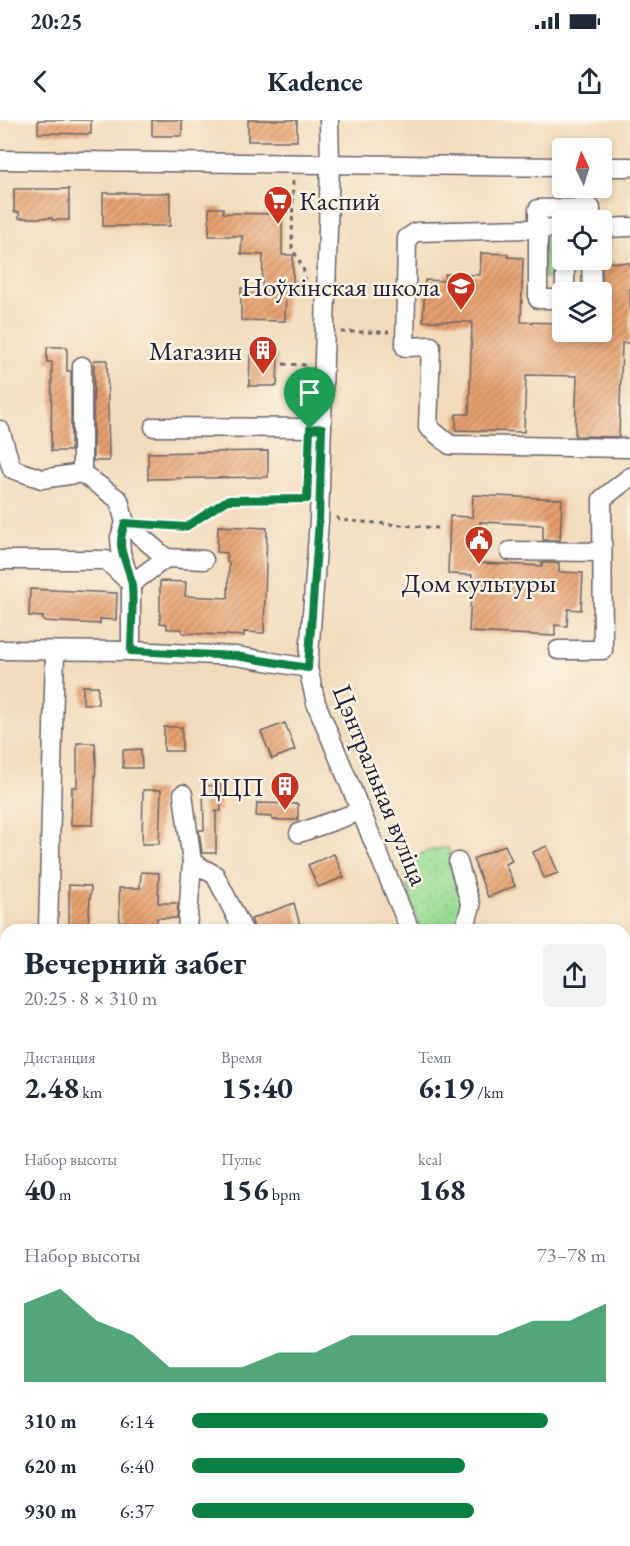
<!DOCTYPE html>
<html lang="ru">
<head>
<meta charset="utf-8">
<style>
	:root { --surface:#fff; --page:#f2f2f3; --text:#1f2937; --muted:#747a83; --accent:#0b8043 }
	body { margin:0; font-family:"EB Garamond",serif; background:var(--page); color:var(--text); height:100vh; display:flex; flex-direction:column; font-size:22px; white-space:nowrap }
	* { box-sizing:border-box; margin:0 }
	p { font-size:20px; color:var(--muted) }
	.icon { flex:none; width:33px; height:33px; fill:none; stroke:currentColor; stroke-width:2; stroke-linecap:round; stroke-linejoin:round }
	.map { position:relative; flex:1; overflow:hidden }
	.panel { position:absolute; left:0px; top:804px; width:630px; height:622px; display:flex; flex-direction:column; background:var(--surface); border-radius:18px 18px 0 0; box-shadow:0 3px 9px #0003 }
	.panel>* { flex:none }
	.needle { width:39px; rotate:356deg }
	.controls { position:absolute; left:552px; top:18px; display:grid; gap:12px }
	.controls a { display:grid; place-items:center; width:60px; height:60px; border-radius:6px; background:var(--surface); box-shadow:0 3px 9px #0003; font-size:30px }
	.pin { position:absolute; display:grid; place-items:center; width:51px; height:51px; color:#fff; margin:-62px -26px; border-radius:50% 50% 50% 0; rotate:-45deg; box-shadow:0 0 6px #0007 }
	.pin .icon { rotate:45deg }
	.round { display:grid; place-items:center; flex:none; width:63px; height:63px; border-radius:6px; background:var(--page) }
	.overview { display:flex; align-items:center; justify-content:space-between; height:102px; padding:0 24px }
	h1 { font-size:33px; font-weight:700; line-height:45px }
	.figures { display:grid; grid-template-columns:repeat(3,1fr); gap:9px; height:102px; padding:6px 24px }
	.figures div { display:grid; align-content:center }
	.figures b { font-size:30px; font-weight:700 }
	.figures small { font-size:16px; font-weight:400 }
	.figures p { font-size:16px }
	.chart { height:168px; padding:12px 24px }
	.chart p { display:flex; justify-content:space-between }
	.chart svg { width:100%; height:108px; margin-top:6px; fill:var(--accent); opacity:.7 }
	ul { padding:0 24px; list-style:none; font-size:20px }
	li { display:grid; grid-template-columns:96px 72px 1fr; align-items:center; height:45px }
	li i { height:15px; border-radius:8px; background:var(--accent) }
	.status { display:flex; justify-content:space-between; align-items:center; height:42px; padding:0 30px; background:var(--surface); direction:ltr }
	.status svg { height:16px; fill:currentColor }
	header { display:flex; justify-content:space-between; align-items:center; height:78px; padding:0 24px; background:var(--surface); font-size:27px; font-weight:700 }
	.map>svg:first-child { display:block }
	.grass { fill:url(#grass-dots); stroke:#5e8068; stroke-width:1.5 }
	.building { fill:url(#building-hatch) }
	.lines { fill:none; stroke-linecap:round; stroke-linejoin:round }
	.minor-casing { stroke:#6b6368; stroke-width:21 }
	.major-casing { stroke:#6b6368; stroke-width:26 }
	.path { stroke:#6b6368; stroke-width:3; stroke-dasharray:4.5 4.5; stroke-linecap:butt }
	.minor { stroke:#fff; stroke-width:18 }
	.major { stroke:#edc569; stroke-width:22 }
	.route-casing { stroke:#fff; stroke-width:12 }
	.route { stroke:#0b8043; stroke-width:8 }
	.labels { text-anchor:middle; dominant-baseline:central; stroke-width:5; stroke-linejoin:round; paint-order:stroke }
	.poi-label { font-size:27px; fill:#22223b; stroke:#fcf5e5; text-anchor:end }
	.street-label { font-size:27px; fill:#22223b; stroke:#fcf5e5 }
</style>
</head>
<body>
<div class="status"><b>20:25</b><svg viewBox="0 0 49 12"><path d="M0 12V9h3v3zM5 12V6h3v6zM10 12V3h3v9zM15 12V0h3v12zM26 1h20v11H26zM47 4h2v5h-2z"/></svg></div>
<header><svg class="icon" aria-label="back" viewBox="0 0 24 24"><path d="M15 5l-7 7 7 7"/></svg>Kadence<svg class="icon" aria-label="share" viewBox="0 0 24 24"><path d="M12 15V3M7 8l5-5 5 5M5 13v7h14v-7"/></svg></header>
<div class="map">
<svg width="630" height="1426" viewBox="0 0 630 1426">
	<defs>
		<pattern id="grass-dots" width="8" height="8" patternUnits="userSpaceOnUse" patternTransform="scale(1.5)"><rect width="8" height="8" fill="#9add95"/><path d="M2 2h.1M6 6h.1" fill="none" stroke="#84bd81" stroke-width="1.8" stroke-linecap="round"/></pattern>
		<pattern id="building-hatch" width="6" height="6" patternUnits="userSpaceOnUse" patternTransform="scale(1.5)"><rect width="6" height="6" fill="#e7a06e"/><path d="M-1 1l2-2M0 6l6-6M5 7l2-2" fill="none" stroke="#bb825c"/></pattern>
	</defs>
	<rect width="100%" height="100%" fill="#fcf5e5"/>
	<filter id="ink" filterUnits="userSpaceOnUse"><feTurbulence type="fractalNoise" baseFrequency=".0167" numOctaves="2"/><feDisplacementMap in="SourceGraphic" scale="12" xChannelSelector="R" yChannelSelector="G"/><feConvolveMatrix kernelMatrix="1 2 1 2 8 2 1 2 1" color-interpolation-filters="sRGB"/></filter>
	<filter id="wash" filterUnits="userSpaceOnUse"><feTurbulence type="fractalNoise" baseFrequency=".008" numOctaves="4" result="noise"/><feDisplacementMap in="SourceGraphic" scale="24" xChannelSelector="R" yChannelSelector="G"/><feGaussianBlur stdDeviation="1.35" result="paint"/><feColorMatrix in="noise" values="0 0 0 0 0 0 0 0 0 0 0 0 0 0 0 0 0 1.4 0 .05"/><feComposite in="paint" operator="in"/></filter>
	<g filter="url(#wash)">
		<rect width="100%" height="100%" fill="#f2dbbc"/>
		<g class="grass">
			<polygon points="543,117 559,117 559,158 544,158"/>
			<path d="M 448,728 L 467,787 L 459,810 L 421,810 C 407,772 388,731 448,728 Z"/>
		</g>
		<g id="blocks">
			<g class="building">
				<polygon points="38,0 91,0 91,14 38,13"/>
				<rect x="152" y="0" width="30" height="16"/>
				<rect x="248" y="0" width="49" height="21"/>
				<polygon points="14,69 69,69 69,100 52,100 52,98 19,98 19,92 14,92"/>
				<rect x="103" y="73" width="67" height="33"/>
				<polygon points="209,88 223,88 223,93 282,94 282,135 293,135 293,170 286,169 285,201 241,200 241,168 262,169 263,135 241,134 242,116 209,116"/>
				<polygon points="481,133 508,134 508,137 523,138 521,202 562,203 562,212 602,212 602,142 630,143 630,223 622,223 619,317 575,316 577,256 526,255 524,312 456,310 456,294 469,294 472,202 423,201 425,160 445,161 445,154 480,155"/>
				<polygon points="47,227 67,227 67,251 71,251 71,331 51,331 52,242 47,242"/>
				<polygon points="250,234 278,235 277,266 249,266"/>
				<polygon points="94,240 107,240 109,341 93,341"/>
				<polygon points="268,331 268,357 148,359 148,333"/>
				<polygon points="473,375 562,379 560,420 543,420 543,405 480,402 479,443 542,446 542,443 559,443 559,452 583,453 581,490 568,489 567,506 555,505 555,516 469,512 472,455 448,454 450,396 472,397"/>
				<polygon points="218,406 267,408 264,513 244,512 244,516 182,513 182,509 167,509 167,504 160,503 160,461 186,462 185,476 228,478 229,442 227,442 227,433 217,432"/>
				<polygon points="30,469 117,473 116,500 100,499 100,504 43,501 43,497 29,496"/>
				<rect x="83" y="566" width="15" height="18"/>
				<polygon points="285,603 295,630 272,639 261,612"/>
				<rect x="164" y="607" width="18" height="24"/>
				<polygon points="77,623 95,623 96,640 93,705 71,705 71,701 72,667 77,667"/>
				<polygon points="141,629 142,648 123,648 123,630"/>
				<polygon points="220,665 221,691 216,691 216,733 202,733 199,710 204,710 203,666"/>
				<polygon points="143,670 161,670 159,724 142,724"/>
				<polygon points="257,683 298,684 298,700 272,700 272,697 256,696"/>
				<polygon points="505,725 512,741 505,744 515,766 488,777 473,739"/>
				<polygon points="547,726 558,753 544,758 533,732"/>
				<polygon points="334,734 344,757 318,767 308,745"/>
				<polygon points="141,752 159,753 158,783 178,783 177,798 157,798 157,810 120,810 119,768 140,768"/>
				<polygon points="69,765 90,766 91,768 88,805 69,805"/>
				<polygon points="294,783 300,805 284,810 255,810 251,799"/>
			</g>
		</g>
	</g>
	<g filter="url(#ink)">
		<use href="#blocks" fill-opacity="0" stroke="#6b6368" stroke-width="1.5"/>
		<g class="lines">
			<g class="minor-casing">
				<g id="minor">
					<polyline points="329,0 330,44 319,401 308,548 316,583 410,810"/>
					<polyline points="0,40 562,47"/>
					<polyline points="602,47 630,47"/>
					<polyline points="562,108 416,112 407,118 405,227 431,226 428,307 450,325 629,328"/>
					<polyline points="602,108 630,107"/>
					<polyline points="565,140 565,172"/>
					<polyline points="591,140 592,172"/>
					<polyline points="562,179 538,179 538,89 591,88 591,100"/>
					<polyline points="82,246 82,353 119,380 125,403 120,417 121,433 131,464 131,531"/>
					<polyline points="154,307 322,308"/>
					<polyline points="0,310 12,349 42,359 82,353"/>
					<polyline points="125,403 166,438"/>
					<polyline points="510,431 602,432"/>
					<polyline points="0,440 106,440 128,461"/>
					<polyline points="131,464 166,438 204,440"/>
					<polyline points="0,530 131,531 236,536 308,548"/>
					<polyline points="558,530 603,530 602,379 630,357"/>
					<polyline points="183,674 192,742 215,755 243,810"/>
					<polyline points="299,713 361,691"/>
					<polyline points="458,742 471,786 464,810"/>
					<polyline points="48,810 55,531"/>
					<polyline points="187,810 192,742"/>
					<polyline points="0,888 6,886"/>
					<polyline points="0,1043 6,1041"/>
				</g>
			</g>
			<g class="major-casing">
				<g id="major">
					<polyline points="624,955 630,952"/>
					<polyline points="0,1237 6,1234"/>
				</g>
			</g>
			<g class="path">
				<polyline points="293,61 292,128 303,148 307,168"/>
				<polyline points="341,212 389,212"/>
				<polyline points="283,244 307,245"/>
				<polyline points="337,397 339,400 438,408"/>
				<polyline points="155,405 186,407 227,380 302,379"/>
			</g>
			<use href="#minor" class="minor"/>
			<use href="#major" class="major"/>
		</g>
	</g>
	<g class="lines" filter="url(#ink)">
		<g class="route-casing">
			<path id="route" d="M 322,308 L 319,401 L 308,548 L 236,536 L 131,531 C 131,510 134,487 132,466 C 129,439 114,434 125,403 L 186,407 L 227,380 L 307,379 L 310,309 Z"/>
		</g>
		<use href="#route" class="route"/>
	</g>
	<defs>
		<g id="supermarket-pin" transform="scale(1.5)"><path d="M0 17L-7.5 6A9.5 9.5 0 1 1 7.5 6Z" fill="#c8321e" stroke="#fcf5e5"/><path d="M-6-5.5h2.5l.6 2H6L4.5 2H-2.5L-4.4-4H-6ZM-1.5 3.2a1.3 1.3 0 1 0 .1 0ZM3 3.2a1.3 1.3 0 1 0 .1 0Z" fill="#fff"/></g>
		<g id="school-pin" transform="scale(1.5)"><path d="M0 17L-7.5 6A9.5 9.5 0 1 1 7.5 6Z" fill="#c8321e" stroke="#fcf5e5"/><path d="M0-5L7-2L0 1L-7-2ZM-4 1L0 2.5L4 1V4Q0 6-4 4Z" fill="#fff"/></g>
		<g id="building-pin" transform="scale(1.5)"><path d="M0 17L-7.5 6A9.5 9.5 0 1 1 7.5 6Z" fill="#c8321e" stroke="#fcf5e5"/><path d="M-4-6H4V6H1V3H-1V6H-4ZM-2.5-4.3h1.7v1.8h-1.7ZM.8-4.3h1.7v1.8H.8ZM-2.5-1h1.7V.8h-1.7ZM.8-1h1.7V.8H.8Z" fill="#fff"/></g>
		<g id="civic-pin" transform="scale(1.5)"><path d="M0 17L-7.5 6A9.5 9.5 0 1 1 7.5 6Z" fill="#c8321e" stroke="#fcf5e5"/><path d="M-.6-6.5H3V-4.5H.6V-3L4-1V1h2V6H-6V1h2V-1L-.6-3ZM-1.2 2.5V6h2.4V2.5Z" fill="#fff"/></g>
	</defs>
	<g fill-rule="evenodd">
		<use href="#supermarket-pin" x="278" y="80"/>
		<use href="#school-pin" x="461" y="166"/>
		<use href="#building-pin" x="263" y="230"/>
		<use href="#civic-pin" x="479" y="420"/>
		<use href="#building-pin" x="285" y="666"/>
	</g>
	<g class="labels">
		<g class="poi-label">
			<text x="299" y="80" text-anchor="start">Каспий</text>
			<text x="440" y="166">Ноўкінская школа</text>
			<text x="242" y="230">Магазин</text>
			<text x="479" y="462" text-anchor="middle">Дом культуры</text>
			<text x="264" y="666">ЦЦП</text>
		</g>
		<g class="street-label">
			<text transform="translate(381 665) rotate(68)">Цэнтральная вуліца</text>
		</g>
	</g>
</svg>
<div class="controls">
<a><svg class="needle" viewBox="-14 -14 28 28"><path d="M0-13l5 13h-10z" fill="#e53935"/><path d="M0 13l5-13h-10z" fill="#747a83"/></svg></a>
<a><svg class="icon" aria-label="locate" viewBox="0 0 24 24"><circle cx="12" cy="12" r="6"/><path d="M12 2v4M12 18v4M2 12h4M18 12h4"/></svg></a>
<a><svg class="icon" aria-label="layers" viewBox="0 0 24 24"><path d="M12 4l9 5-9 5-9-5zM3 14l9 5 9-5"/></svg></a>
</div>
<div class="pin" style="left:310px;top:309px;background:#1e9e55"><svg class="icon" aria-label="arrive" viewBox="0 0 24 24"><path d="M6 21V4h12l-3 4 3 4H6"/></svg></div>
<section class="panel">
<div class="overview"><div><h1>Вечерний забег</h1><p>20:25 · 8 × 310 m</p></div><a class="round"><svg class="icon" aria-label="share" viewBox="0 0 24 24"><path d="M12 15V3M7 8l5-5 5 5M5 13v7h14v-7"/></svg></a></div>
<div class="figures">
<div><p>Дистанция</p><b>2.48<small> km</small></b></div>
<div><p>Время</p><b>15:40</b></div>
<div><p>Темп</p><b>6:19<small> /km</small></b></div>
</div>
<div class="figures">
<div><p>Набор высоты</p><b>40<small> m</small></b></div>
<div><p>Пульс</p><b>156<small> bpm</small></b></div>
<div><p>kcal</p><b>168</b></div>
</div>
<div class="chart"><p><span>Набор высоты</span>73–78 m</p>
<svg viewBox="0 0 160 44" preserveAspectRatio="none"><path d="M0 44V12L10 6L20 19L30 25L40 38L50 38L60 38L70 32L80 32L90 25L100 25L110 25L120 25L130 25L140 19L150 19L160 12V44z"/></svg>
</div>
<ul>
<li><b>310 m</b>6:14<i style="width:86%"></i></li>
<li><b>620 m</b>6:40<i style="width:66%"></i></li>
<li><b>930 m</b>6:37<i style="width:68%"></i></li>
</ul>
</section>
</div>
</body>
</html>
